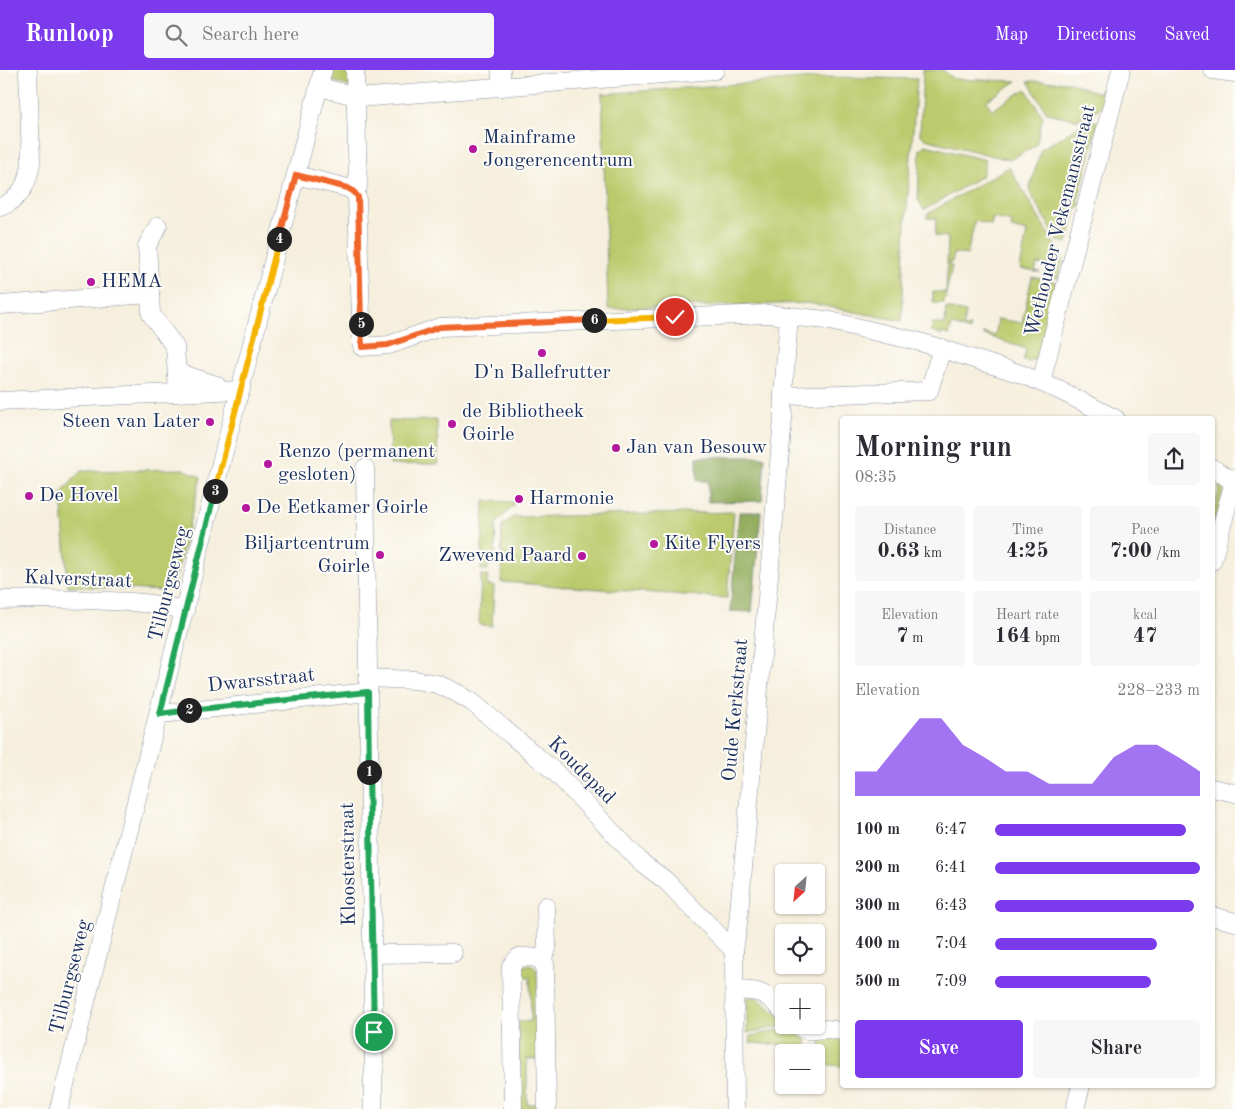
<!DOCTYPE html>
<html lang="en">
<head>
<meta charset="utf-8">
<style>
	:root { --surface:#fff; --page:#f7f7f7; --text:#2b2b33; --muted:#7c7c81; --accent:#7c3aed }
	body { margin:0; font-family:"Old Standard TT",serif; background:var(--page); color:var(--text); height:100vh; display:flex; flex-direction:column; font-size:19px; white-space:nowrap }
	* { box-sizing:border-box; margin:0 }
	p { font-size:16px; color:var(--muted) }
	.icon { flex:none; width:28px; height:28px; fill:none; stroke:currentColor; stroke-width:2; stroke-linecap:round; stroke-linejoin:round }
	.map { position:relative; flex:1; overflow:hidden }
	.details { position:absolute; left:840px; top:346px; width:375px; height:672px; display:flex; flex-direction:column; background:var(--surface); border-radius:5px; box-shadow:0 1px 4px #0004 }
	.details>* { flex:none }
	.needle { width:32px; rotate:207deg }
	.controls { position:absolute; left:775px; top:794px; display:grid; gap:10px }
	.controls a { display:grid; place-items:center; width:50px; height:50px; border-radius:5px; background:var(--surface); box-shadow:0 1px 4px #0004; font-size:25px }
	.pin { position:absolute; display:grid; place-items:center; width:42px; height:42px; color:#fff; margin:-21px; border:2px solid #fff; border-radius:50%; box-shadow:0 1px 5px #0007 }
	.km { position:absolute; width:25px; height:25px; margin:-12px; border-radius:50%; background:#222; color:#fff; font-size:14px; line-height:25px; text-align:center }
	.round { display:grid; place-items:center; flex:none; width:52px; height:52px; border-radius:5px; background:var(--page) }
	.head { display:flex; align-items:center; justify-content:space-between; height:85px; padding:0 15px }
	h1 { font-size:28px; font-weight:700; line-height:38px }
	.stats { display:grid; grid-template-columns:repeat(3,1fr); gap:8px; height:85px; padding:5px 15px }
	.stats div { display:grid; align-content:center; border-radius:5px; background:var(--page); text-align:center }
	.stats b { font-size:21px; font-weight:700 }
	.stats small { font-size:14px; font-weight:400 }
	.stats p { font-size:14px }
	.chart { height:140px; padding:10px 15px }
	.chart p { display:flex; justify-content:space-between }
	.chart svg { width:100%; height:90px; margin-top:5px; fill:var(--accent); opacity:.7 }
	.primary-button { display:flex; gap:10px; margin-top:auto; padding:10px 15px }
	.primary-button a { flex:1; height:58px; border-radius:5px; background:var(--accent); color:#fff; font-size:20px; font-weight:700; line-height:58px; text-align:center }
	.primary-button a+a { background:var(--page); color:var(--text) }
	ul { padding:0 15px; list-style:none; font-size:16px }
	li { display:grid; grid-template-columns:80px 60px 1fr; align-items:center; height:38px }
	li i { height:12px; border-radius:6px; background:var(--accent) }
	header { display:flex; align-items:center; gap:30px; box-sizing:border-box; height:70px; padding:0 25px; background:var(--accent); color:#fff }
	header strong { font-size:24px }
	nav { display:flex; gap:28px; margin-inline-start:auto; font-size:18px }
	.search { width:350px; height:45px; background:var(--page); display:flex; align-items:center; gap:12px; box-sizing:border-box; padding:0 18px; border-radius:5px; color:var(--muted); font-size:19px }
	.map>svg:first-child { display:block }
	.green { fill:#bbca6c; stroke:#6b7c65 }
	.forest { fill:#94ae60; stroke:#586e5f }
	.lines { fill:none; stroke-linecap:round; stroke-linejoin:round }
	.minor-casing { stroke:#888f9e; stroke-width:19 }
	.minor { stroke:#fff; stroke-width:18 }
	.split-1-casing { stroke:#fff; stroke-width:10 }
	.split-2-casing { stroke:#fff; stroke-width:10 }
	.split-3-casing { stroke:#fff; stroke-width:10 }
	.split-4-casing { stroke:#fff; stroke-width:10 }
	.split-5-casing { stroke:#fff; stroke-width:10 }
	.split-6-casing { stroke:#fff; stroke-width:10 }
	.split-7-casing { stroke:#fff; stroke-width:10 }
	.split-1 { stroke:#22a559; stroke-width:6 }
	.split-2 { stroke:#22a559; stroke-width:6 }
	.split-3 { stroke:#22a559; stroke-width:6 }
	.split-4 { stroke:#f5b400; stroke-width:6 }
	.split-5 { stroke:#f0652b; stroke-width:6 }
	.split-6 { stroke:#f0652b; stroke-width:6 }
	.split-7 { stroke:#f5b400; stroke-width:6 }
	.poi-dot { fill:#b5179e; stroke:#fdfcf7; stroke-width:2 }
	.labels { text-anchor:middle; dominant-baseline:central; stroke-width:4; stroke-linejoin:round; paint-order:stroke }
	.poi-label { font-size:20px; fill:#1b2f5e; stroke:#fdfcf7; text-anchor:start }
	.street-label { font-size:20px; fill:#1b2f5e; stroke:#fdfcf7 }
</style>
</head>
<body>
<header>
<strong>Runloop</strong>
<div class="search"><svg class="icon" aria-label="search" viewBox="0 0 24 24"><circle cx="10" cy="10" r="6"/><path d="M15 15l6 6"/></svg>Search here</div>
<nav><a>Map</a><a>Directions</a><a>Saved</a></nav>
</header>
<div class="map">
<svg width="1235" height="1039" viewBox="0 0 1235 1039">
	<rect width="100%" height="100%" fill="#fdfcf7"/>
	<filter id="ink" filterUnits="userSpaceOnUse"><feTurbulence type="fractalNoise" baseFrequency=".02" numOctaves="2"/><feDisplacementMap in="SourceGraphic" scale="10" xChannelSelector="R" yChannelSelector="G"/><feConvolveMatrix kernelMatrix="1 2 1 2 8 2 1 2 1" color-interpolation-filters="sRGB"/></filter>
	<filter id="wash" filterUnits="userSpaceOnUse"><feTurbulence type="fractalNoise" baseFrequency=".0096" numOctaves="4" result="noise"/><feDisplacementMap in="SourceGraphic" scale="20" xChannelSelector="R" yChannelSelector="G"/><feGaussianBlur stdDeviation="1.12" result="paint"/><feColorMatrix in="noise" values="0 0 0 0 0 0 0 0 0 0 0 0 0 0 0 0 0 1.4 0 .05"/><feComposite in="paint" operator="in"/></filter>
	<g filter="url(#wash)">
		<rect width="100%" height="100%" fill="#f6efdd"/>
		<g class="green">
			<polygon points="332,0 351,0 351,17 332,11 330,8"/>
			<polygon points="923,0 943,0 954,9 1017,11 986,31 992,40 1026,19 1043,47 1036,75 1010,90 925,69 920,64"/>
			<polygon points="830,7 917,9 906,150 902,251 808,233 608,239 602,24"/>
			<polygon points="1028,11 1070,12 1098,23 1105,15 1107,17 1102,37 1078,50 1047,43"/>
			<polygon points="1090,50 1098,52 1078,130 1081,136 1076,139 1067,173 1058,171 1029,121 1041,79"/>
			<polygon points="925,75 986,90 982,106 924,140 918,130 920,79"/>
			<polygon points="1009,97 1063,189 1058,208 1044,205 1045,203 1050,204 1051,196 1037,194 1035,201 1040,202 1040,203 1020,199 1027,162 1011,158 1012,152 993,148 991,155 975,151 967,185 954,183 952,192 949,192 949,195 952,196 944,233 933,233 933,222 946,222 948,167 935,166 936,148 927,148 927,144"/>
			<polygon points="1032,207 1057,212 1038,288 1029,292 1023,291 1026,279 982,264 983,263 995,266 998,249 1022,253"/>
			<polygon points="946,238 966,242 963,257 967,258 970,256 970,261 952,255 949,265 942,263 942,265 931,262 932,253 945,254"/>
			<polygon points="437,350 438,394 390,395 389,351"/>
			<polygon points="183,399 201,407 174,514 164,521 68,516 61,424 81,401"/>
			<polygon points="1220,415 1224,420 1213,460 1213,447"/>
			<polygon points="484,431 514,432 514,435 496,454 495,489 488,489 488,500 481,500"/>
			<polygon points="734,442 727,528 501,512 502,456 513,447"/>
			<polygon points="481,505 488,506 487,515 494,516 492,556 479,555"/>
			<polygon points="525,895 533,896 537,900 540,989 527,989 527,1034 541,1034 541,1039 520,1039 518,952 531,951 530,907 517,907 519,899"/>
			<polygon points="747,927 757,927 784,950 784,955 788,955 747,963"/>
			<polygon points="792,957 806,969 807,977 750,973 751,966"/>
			<polygon points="821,966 842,968 842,996 818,994"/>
		</g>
		<g class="forest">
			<polygon points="697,387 765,387 762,431 708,432 708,411 697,411"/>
			<polygon points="739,442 761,442 752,542 730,541"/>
		</g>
	</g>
	<g filter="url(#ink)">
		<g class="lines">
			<g class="minor-casing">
				<g id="minor">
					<polyline points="501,0 501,17"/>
					<polyline points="1213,0 1235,3"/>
					<polyline points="319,17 356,26 371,27 715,0"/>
					<polyline points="296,105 348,118 354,122 357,127 362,277 389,275 440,257 768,244 826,250 920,272 1021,304 1061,321 1116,349"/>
					<polyline points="354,122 358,117 355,0"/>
					<path d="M 0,137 C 20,130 29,112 31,92 L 28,0"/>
					<polyline points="150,224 147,176 158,156"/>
					<polyline points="0,235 150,224 151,244 175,277 178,322"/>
					<polyline points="177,302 216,315 216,321"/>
					<polyline points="1041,312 1121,0"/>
					<polyline points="783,326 929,321 942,278"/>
					<polyline points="0,331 241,320"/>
					<polyline points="365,398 374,1002 373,1008 373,1039"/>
					<polyline points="1212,398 1235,412"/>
					<polyline points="1212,491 1235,408"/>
					<path d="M 0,530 C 36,529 72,529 108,531 C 135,532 159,533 185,541"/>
					<polyline points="367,608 415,610 437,614 455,622 472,632 555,702 642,793 665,810 734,881"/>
					<polyline points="160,644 368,622"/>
					<polyline points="1212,718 1235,723"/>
					<polyline points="1212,846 1235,852"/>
					<polyline points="372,884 453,883"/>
					<polyline points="541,890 547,879 546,836"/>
					<path d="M 735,920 C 763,921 764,922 784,942"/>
					<path d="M 797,955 C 806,963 814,960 825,959 C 831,959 837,961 842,961"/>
					<polyline points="59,1039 222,389 323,0"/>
					<path d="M 513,1039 L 511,896 L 519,887 C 529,887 538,886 545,894 L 547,1039"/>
					<polyline points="735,1039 734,881 738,854 783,349 783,326 789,246"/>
					<polyline points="1075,1039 1081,1016"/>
				</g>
			</g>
			<use href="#minor" class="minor"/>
		</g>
	</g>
	<g class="lines" filter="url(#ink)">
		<g class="split-1-casing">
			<polyline id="split-1" points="369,702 374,962"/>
		</g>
		<g class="split-2-casing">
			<polyline id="split-2" points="189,640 368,622 369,702"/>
		</g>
		<g class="split-3-casing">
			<polyline id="split-3" points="189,640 160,644 215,421"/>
		</g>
		<g class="split-4-casing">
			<polyline id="split-4" points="215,421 279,169"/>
		</g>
		<g class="split-5-casing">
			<polyline id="split-5" points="279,169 296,105 348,118 354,122 358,127 361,254"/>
		</g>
		<g class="split-6-casing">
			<polyline id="split-6" points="361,254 362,277 388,275 440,257 594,250"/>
		</g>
		<g class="split-7-casing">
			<polyline id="split-7" points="594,250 675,247"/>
		</g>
		<use href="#split-1" class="split-1"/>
		<use href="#split-2" class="split-2"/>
		<use href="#split-3" class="split-3"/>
		<use href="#split-4" class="split-4"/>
		<use href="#split-5" class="split-5"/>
		<use href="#split-6" class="split-6"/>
		<use href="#split-7" class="split-7"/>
	</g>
	<g class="poi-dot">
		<circle cx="473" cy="79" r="5"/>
		<circle cx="91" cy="212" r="5"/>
		<circle cx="542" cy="283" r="5"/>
		<circle cx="210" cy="352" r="5"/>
		<circle cx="452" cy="354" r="5"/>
		<circle cx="616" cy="378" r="5"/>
		<circle cx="268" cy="394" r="5"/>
		<circle cx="29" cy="426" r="5"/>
		<circle cx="519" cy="429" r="5"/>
		<circle cx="246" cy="438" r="5"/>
		<circle cx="654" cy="474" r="5"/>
		<circle cx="380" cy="485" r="5"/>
		<circle cx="582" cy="486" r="5"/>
	</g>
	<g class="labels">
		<g class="poi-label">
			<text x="483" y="68">Mainframe<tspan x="483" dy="23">Jongerencentrum</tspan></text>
			<text x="101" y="212">HEMA</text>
			<text x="542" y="303" text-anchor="middle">D'n Ballefrutter</text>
			<text x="462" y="342">de Bibliotheek<tspan x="462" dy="23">Goirle</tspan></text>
			<text x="200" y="352" text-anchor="end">Steen van Later</text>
			<text x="626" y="378">Jan van Besouw</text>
			<text x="278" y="382">Renzo (permanent<tspan x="278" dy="23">gesloten)</tspan></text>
			<text x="39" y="426">De Hovel</text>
			<text x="529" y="429">Harmonie</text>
			<text x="256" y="438">De Eetkamer Goirle</text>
			<text x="370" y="474" text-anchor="end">Biljartcentrum<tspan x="370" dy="23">Goirle</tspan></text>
			<text x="664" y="474">Kite Flyers</text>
			<text x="572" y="486" text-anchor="end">Zwevend Paard</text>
		</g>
		<g class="street-label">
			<text transform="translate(1061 151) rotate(-76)">Wethouder Vekemansstraat</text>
			<text transform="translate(78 510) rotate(2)">Kalverstraat</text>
			<text transform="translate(170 514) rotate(-76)">Tilburgseweg</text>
			<text transform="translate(261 611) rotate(-6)">Dwarsstraat</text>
			<text transform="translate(736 640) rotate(-85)">Oude Kerkstraat</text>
			<text transform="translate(581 701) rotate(45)">Koudepad</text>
			<text transform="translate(349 794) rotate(-91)">Kloosterstraat</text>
			<text transform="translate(71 907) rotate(-76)">Tilburgseweg</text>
		</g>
	</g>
</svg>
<div class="controls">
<a><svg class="needle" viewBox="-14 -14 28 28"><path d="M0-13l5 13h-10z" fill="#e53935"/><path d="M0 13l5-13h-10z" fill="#7c7c81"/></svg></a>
<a><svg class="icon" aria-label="locate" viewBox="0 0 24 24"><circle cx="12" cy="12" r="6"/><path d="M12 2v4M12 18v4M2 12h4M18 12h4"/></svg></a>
<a>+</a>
<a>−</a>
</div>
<div class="pin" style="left:374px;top:962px;background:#1e9e55"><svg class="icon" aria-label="arrive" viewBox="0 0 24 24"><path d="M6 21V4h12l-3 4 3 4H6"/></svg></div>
<div class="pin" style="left:675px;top:247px;background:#d93025"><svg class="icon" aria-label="check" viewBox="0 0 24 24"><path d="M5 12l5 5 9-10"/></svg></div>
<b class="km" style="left:369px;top:702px">1</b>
<b class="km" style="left:189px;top:640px">2</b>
<b class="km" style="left:215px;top:421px">3</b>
<b class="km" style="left:279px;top:169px">4</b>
<b class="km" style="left:361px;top:254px">5</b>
<b class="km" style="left:594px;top:250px">6</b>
<section class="details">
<div class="head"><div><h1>Morning run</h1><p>08:35</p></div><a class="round"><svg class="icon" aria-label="share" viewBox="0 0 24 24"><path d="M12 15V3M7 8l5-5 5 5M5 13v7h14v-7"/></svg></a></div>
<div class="stats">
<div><p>Distance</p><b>0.63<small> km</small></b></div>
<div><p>Time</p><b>4:25</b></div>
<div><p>Pace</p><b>7:00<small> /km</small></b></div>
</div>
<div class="stats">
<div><p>Elevation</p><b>7<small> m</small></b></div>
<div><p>Heart rate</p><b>164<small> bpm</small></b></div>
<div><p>kcal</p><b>47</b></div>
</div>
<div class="chart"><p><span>Elevation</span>228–233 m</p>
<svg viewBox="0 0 160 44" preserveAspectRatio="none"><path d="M0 44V32L10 32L20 19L30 6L40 6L50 19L60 25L70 32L80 32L90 38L100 38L110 38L120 25L130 19L140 19L150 25L160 32V44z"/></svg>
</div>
<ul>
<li><b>100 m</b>6:47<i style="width:93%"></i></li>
<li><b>200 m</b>6:41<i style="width:100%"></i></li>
<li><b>300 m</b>6:43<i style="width:97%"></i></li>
<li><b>400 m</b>7:04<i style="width:79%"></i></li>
<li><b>500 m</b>7:09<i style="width:76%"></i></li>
</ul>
<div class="primary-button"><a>Save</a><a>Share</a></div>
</section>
</div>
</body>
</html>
